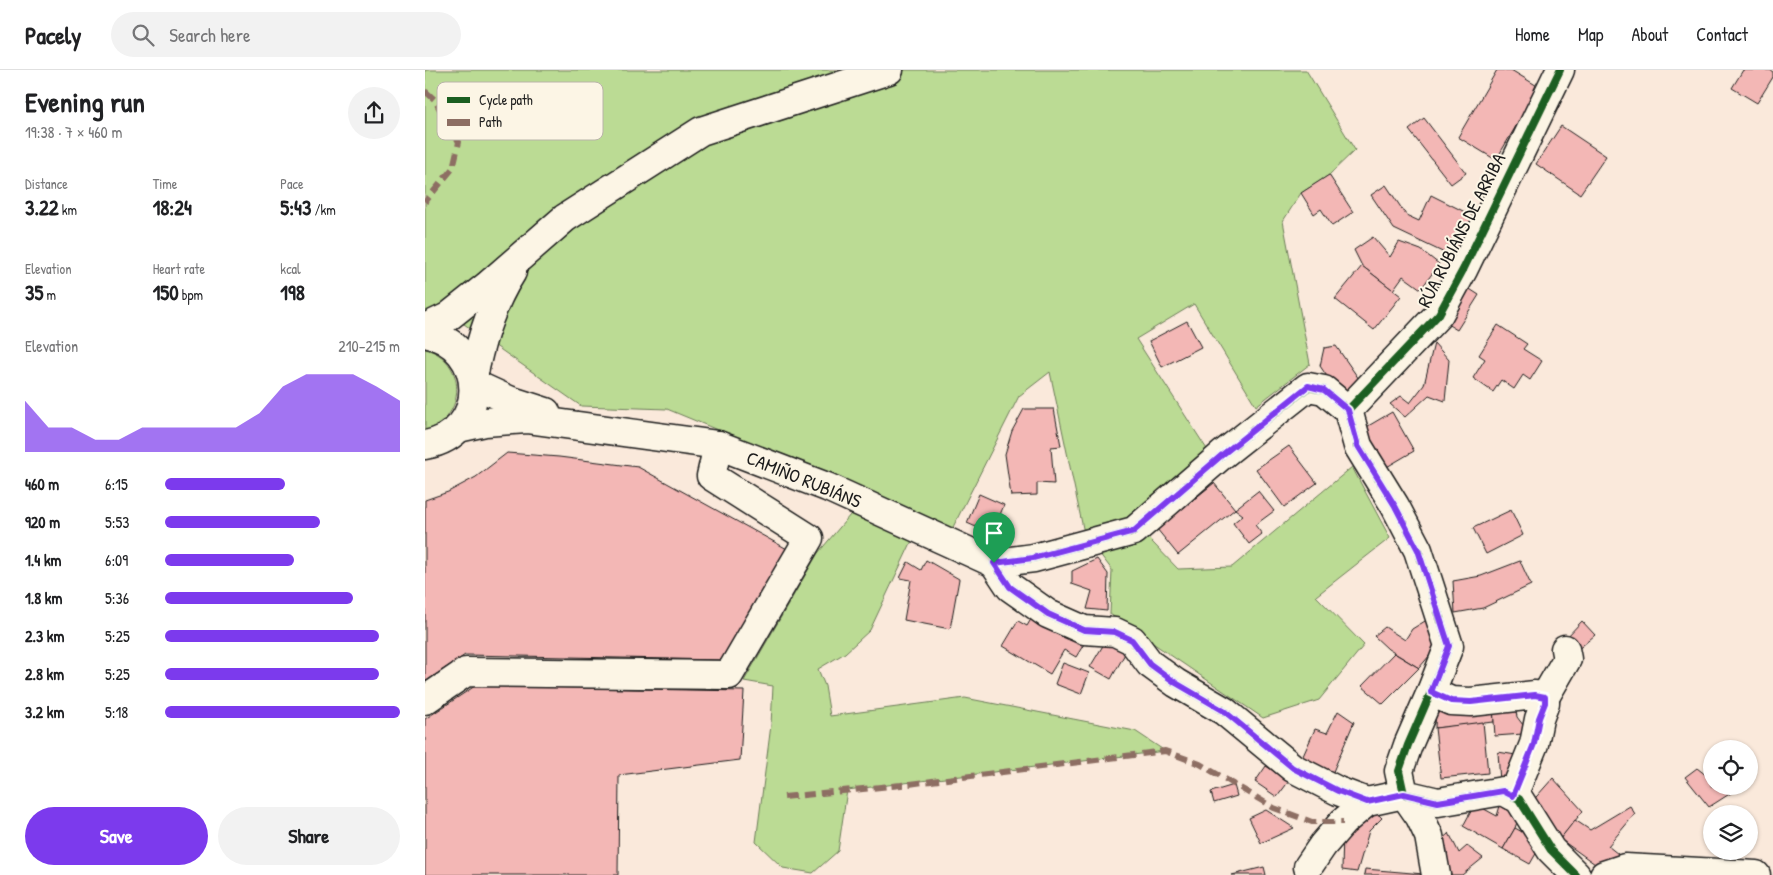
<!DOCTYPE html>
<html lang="en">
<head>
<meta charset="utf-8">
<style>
	:root { --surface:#fff; --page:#f2f2f2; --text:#202124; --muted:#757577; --line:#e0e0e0; --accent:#7c3aed }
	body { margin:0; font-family:"Patrick Hand",sans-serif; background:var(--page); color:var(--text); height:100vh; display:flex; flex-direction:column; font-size:19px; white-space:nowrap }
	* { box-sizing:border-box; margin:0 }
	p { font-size:16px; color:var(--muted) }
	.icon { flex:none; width:28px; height:28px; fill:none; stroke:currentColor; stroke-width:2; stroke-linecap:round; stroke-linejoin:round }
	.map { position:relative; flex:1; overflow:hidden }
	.panel { display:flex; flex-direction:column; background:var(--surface); width:425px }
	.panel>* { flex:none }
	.controls { position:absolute; left:1278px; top:670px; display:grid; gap:10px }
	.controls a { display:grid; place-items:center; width:55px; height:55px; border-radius:50%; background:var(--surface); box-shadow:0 1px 4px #0004; font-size:25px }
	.pin { position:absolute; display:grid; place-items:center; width:42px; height:42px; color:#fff; margin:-51px -21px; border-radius:50% 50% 50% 0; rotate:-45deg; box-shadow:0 0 5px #0007 }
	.pin .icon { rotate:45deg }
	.round { display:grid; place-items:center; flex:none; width:52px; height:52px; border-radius:26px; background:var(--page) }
	.head { display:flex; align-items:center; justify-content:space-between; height:85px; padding:0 25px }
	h1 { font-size:28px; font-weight:700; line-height:38px }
	.figures { display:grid; grid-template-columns:repeat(3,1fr); gap:8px; height:85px; padding:5px 25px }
	.figures div { display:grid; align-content:center }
	.figures b { font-size:21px; font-weight:700 }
	.figures small { font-size:14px; font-weight:400 }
	.figures p { font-size:14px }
	.chart { height:140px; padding:10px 25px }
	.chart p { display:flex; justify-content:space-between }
	.chart svg { width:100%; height:90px; margin-top:5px; fill:var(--accent); opacity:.7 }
	.primary-button { display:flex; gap:10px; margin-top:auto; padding:10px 25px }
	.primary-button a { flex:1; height:58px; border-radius:30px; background:var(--accent); color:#fff; font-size:20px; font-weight:700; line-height:58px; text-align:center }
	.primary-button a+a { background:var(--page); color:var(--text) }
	ul { padding:0 25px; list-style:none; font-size:16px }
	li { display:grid; grid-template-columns:80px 60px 1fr; align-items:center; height:38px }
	li i { height:12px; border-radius:6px; background:var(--accent) }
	header { display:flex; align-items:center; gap:30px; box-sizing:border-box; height:70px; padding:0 25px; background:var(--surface); border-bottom:1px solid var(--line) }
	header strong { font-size:24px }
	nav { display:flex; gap:28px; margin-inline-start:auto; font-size:18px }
	.search { width:350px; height:45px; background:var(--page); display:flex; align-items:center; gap:12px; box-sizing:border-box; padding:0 18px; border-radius:28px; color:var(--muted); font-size:19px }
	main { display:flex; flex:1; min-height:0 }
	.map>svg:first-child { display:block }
	.green { fill:#bbdb94; stroke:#6c7c58 }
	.building { fill:#f3b7b5; stroke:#1c1c1c }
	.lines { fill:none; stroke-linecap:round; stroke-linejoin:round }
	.minor-casing { stroke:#1c1c1c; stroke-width:31 }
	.minor { stroke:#fcf5e5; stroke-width:28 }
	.quiet { stroke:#8d6e63; stroke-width:6; stroke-dasharray:12 6; stroke-linecap:butt }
	.cycleway-casing { stroke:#fcf5e5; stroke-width:11 }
	.cycleway { stroke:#1b5e20; stroke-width:8 }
	.route-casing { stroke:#fff; stroke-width:10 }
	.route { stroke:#7c3aed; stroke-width:6 }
	.labels { text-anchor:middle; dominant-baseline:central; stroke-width:4; stroke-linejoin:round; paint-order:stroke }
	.street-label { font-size:19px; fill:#1c1c1c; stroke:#fcf5e5 }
	.key { fill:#fcf5e5; stroke:#b9b4a9; stroke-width:1 }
	.key-label { font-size:14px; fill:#1c1c1c }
</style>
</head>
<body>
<header>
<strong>Pacely</strong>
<div class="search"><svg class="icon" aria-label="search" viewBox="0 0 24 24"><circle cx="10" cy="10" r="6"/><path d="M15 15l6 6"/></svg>Search here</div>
<nav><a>Home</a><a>Map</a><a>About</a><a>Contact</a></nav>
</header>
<main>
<section class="panel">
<div class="head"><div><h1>Evening run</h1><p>19:38 · 7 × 460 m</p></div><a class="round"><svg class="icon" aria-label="share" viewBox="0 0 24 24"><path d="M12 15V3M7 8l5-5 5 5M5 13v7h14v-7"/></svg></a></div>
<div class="figures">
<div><p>Distance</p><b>3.22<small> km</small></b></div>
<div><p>Time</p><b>18:24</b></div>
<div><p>Pace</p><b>5:43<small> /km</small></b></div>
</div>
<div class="figures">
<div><p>Elevation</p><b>35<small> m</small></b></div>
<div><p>Heart rate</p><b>150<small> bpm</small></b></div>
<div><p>kcal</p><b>198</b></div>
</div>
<div class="chart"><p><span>Elevation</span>210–215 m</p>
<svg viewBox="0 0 160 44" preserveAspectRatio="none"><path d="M0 44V19L10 32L20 32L30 38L40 38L50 32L60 32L70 32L80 32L90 32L100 25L110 12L120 6L130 6L140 6L150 12L160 19V44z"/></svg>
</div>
<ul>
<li><b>460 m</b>6:15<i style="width:51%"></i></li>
<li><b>920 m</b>5:53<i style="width:66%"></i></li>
<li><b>1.4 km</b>6:09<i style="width:55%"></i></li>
<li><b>1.8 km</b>5:36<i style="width:80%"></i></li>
<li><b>2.3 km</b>5:25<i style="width:91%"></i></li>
<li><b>2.8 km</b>5:25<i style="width:91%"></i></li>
<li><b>3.2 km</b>5:18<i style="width:100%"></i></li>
</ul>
<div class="primary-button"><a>Save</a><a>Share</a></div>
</section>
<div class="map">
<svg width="1348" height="805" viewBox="0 0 1348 805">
	<rect width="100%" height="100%" fill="#fae9db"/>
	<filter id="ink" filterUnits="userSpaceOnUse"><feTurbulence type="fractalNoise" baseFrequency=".02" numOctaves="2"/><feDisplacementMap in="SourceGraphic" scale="10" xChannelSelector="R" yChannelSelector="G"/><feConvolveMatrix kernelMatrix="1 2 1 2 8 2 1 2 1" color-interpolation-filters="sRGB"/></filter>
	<g filter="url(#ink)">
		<g class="green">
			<polygon points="0,0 881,0 930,80 904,105 876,123 858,151 885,294 831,336 769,234 711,269 785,384 705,449 753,499 807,497 927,397 965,468 891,526 939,575 894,630 838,648 685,544 687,500 659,463 625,302 594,326 521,471 493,458 445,560 420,583 393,599 400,616 405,646 540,628 710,661 740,681 422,720 413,781 388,803 358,798 331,772 346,655 348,616 319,611 393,483 436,432 437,420 242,339 156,336 39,254 0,245"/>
			<path d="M 0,279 C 5,280 10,282 14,285 C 43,305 35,352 0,360 Z"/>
		</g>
		<g class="building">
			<polygon points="1072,0 1086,0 1114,17 1071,90 1033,67"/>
			<polygon points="1318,0 1345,0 1348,2 1348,7 1332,33 1307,18"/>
			<polygon points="999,48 1041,103 1026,114 984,60"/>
			<polygon points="1136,56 1181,86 1155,124 1111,94"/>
			<polygon points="904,105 928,142 907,156 896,139 889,144 876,123"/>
			<polygon points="961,115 981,145 994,151 1006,125 1048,146 1028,187 969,159 946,125"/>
			<polygon points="948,167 965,187 974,172 996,180 1014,194 996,219 978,206 968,220 937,196 929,180"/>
			<polygon points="937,196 976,226 949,260 910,229"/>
			<polygon points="1040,216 1054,225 1032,260 1017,251"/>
			<polygon points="762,251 776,277 737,297 724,271"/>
			<polygon points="1073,255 1102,274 1098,279 1117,291 1105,310 1098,305 1089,319 1076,310 1068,322 1048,308 1060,289 1054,285"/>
			<polygon points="1009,273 1024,290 1020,331 1004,325 980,347 965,334 976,326 985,333 999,315"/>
			<polygon points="911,276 936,312 918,330 895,296 899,278"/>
			<polygon points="599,339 629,339 636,376 626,377 629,414 612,413 612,425 586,426 580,384 587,361"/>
			<polygon points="967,342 989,381 960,398 938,359"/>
			<polygon points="864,376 892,413 859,437 831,399"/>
			<polygon points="82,383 134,387 213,397 364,480 297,590 40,585 0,612 0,430 23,422 51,407"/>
			<polygon points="789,413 810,439 753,485 732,459"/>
			<polygon points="833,421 849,441 830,455 837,464 824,474 808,453 818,445 810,439"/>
			<polygon points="554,424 579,435 567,464 542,453"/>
			<polygon points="1086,440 1098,465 1061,484 1048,458"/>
			<polygon points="672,489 683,504 682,541 662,539 667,521 647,514 647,501"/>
			<polygon points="501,490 534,509 525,559 479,550 486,510 475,508 483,492 496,500"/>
			<polygon points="1095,491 1106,515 1058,538 1030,543 1028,511 1056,506"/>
			<polygon points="609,544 659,574 651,587 639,580 625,604 578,576 593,551 602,556"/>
			<polygon points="1005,548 1016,572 994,598 963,579 949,566 960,557 980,570 987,559"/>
			<polygon points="1157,551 1170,565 1151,581 1141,568"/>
			<polygon points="682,569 702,580 686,609 665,597"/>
			<polygon points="969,583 994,598 958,634 937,616"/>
			<polygon points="638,593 664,603 656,624 630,614"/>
			<polygon points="50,616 319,621 315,690 194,705 193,805 0,805 0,649"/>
			<polygon points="1011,633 1068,637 1069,652 1010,658"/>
			<polygon points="1090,635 1092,647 1098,655 1098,664 1070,666 1068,637"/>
			<polygon points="913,641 929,652 904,711 874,695 890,659 902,663"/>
			<polygon points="1058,652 1063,703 1016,708 1010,658"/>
			<polygon points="1073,682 1097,686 1089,709 1075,712"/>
			<polygon points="841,696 864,711 852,727 830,712"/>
			<polygon points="1272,698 1286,709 1286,716 1317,716 1284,737 1260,707"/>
			<polygon points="1128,708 1158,741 1135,769 1104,735"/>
			<polygon points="809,715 812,726 789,733 786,722"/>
			<polygon points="1077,729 1095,743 1090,758 1078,779 1038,756 1050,734 1072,746"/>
			<polygon points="1205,736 1210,744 1183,776 1193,784 1177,799 1135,769 1150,750 1165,760"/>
			<polygon points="947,738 957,748 944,761 932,802 917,800 918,762"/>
			<polygon points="841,740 869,758 836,773 824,748"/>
			<polygon points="1090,758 1117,773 1105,794 1078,779"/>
			<polygon points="1024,763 1034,783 1042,776 1058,788 1037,805 1020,805 1011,775"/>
			<polygon points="839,797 841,805 807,805"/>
			<polygon points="940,799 999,804 999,805 939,805"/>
		</g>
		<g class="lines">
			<g class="minor-casing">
				<g id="minor">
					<polyline points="1135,0 1039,198 1014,244 923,340 933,376 970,436 993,480 1024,576 1006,622 983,675 974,701 979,724 1013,732 1078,721 1094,729 1126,780 1151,805"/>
					<polyline points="0,258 23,247 62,216 140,148 276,61 464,0"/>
					<path d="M 0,263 C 64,275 65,364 0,375"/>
					<path d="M 48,308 C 55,271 67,233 87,202"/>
					<polyline points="49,314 84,330 121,342"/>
					<polyline points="923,340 899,320 883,317 797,385 709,461 609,488 569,493 585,517 623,544 659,560 690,562 707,570 725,594 751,613 799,641 868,698 913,721 942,732"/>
					<polyline points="33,358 60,352 102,349 293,375 402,417 569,493"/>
					<polyline points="1006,622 1026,631 1046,632 1110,625 1120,627 1120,633 1114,649 1109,674 1088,726"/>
					<polyline points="1120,627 1142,589 1140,579"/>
					<polyline points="0,630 41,602 304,605 384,468 286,406 293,375"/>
					<polyline points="883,797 898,775 918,752 942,732 979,724 995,747 1004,766 1011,805"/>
					<polyline points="1179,805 1200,798 1331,805"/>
				</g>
			</g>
			<use href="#minor" class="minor"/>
			<g class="quiet">
				<polyline points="0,21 9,29 34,72 28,98 0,132"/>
				<polyline points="359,727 476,715 740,681 775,694 849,738 887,752 918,752"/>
			</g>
			<g class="cycleway-casing">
				<g id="cycleway">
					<polyline points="1135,0 1039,198 1014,244 923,340 933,376 970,436 993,480 1024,576 1006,622 983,675 974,701 979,724 1013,732 1078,721 1094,729 1126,780 1151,805"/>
					<polyline points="923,340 899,320 883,317 797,385 709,461 609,488 569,493 585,517 623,544 659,560 690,562 707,570 725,594 751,613 799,641 868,698 913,721 942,732"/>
				</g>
			</g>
			<use href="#cycleway" class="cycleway"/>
		</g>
	</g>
	<g class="lines" filter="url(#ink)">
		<g class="route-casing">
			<polygon id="route" points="883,316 899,320 923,340 933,376 970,436 993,480 1024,576 1006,622 1026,631 1046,632 1110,625 1120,627 1120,633 1114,648 1109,674 1088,726 1078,721 1013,732 979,724 942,732 913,721 868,698 799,641 751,613 725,594 707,570 690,562 659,560 623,544 585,517 569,493 608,488 709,461 797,385"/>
		</g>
		<use href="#route" class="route"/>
	</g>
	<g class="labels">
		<g class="street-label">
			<text transform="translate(1036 160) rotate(-63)">RÚA RUBIÁNS DE ARRIBA</text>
			<text transform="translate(379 409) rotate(22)">CAMIÑO RUBIÁNS</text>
		</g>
	</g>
	<rect x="12" y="12" width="166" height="58" rx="8" class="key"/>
	<rect x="22" y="27" width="23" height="6" fill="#1b5e20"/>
	<rect x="22" y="49" width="23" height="7" fill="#8d6e63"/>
	<g class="key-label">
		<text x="54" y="35">Cycle path</text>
		<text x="54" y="57">Path</text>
	</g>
</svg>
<div class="controls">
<a><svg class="icon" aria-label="locate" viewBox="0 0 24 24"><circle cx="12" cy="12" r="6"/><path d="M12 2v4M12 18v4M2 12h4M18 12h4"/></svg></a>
<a><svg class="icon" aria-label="layers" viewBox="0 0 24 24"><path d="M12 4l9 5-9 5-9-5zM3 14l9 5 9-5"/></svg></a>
</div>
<div class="pin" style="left:569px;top:493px;background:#1e9e55"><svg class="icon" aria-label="arrive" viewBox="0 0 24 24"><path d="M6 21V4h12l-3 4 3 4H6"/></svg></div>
</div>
</main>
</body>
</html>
